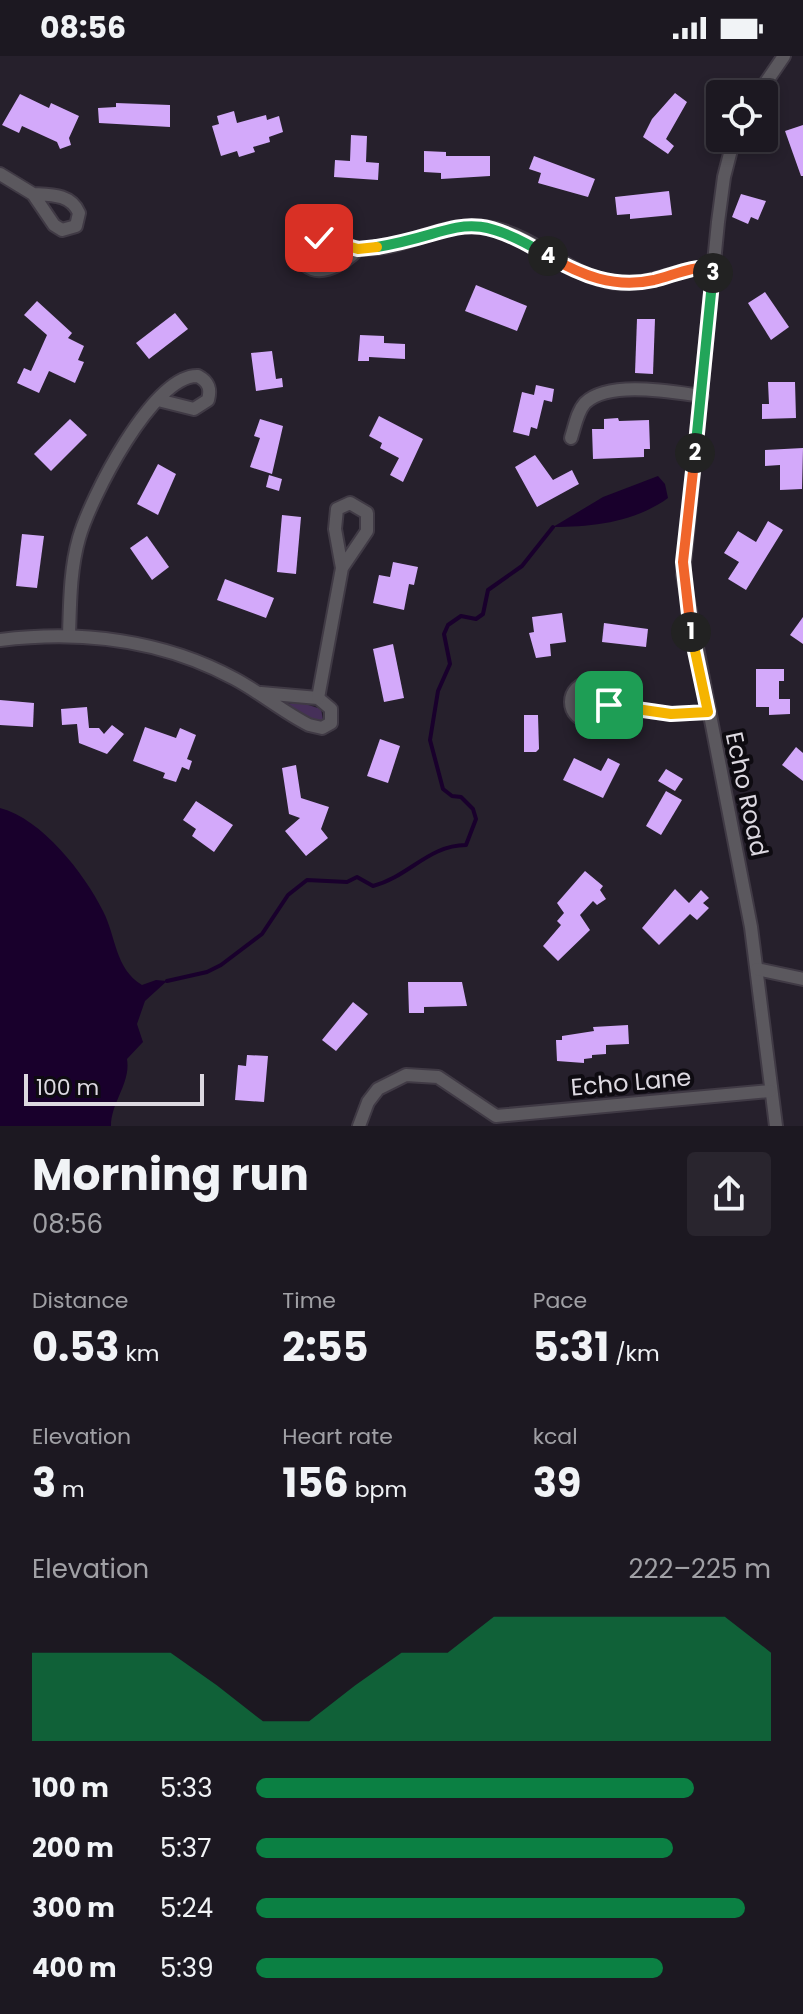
<!DOCTYPE html>
<html lang="en">
<head>
<meta charset="utf-8">
<style>
	:root { --surface:#1c1821; --page:#29252e; --text:#f1f3f6; --muted:#a0a0a5; --line:#3a373f; --accent:#0b8043 }
	body { margin:0; font-family:Poppins,sans-serif; background:var(--page); color:var(--text); height:100vh; display:flex; flex-direction:column; font-size:30px; white-space:nowrap }
	* { box-sizing:border-box; margin:0 }
	p { font-size:26px; color:var(--muted) }
	.icon { flex:none; width:44px; height:44px; fill:none; stroke:currentColor; stroke-width:2; stroke-linecap:round; stroke-linejoin:round }
	.map { position:relative; height:1070px; overflow:hidden }
	.panel { display:flex; flex-direction:column; background:var(--surface); flex:1 }
	.panel>* { flex:none }
	.tools { position:absolute; left:706px; top:24px; display:grid; gap:16px }
	.tools a { display:grid; place-items:center; width:72px; height:72px; border-radius:8px; background:var(--surface); box-shadow:0 4px 12px #0003,0 0 0 2px var(--line); font-size:40px }
	.scale { position:absolute; left:24px; bottom:20px; width:180px; box-sizing:border-box; padding-left:8px; border:4px solid #ddd9e1; border-top:0; font-size:22px; line-height:28px; white-space:nowrap; color:#ddd9e1; -webkit-text-stroke:6px #0e0b11; paint-order:stroke }
	.pin { position:absolute; display:grid; place-items:center; width:68px; height:68px; color:#fff; margin:-34px; border-radius:16px; box-shadow:0 4px 12px #0006 }
	.km { position:absolute; width:40px; height:40px; margin:-20px; border-radius:50%; background:#222; color:#fff; font-size:22px; line-height:40px; text-align:center }
	.round { display:grid; place-items:center; flex:none; width:84px; height:84px; border-radius:8px; background:var(--page) }
	.summary { display:flex; align-items:center; justify-content:space-between; height:136px; padding:0 32px }
	h1 { font-size:44px; font-weight:700; line-height:60px }
	.figures { display:grid; grid-template-columns:repeat(3,1fr); gap:12px; height:136px; padding:8px 32px }
	.figures div { display:grid; align-content:center }
	.figures b { font-size:40px; font-weight:700 }
	.figures small { font-size:22px; font-weight:400 }
	.figures p { font-size:22px }
	.chart { height:224px; padding:16px 32px }
	.chart p { display:flex; justify-content:space-between }
	.chart svg { width:100%; height:144px; margin-top:8px; fill:var(--accent); opacity:.7 }
	ul { padding:0 32px; list-style:none; font-size:26px }
	li { display:grid; grid-template-columns:128px 96px 1fr; align-items:center; height:60px }
	li i { height:20px; border-radius:10px; background:var(--accent) }
	.status { display:flex; justify-content:space-between; align-items:center; height:56px; padding:0 40px; background:var(--surface); direction:ltr }
	.status svg { height:22px; fill:currentColor }
	.map>svg:first-child { display:block }
	.green { fill:#463059 }
	.water { fill:#19002c }
	.lines { fill:none; stroke-linecap:round; stroke-linejoin:round }
	.stream { stroke:#19002c; stroke-width:4 }
	.building { fill:#d3a9fa }
	.street-casing { stroke:#403a45; stroke-width:16 }
	.street { stroke:#5b585e; stroke-width:12 }
	.split-1-casing { stroke:#fff; stroke-width:16 }
	.split-2-casing { stroke:#fff; stroke-width:16 }
	.split-3-casing { stroke:#fff; stroke-width:16 }
	.split-4-casing { stroke:#fff; stroke-width:16 }
	.split-5-casing { stroke:#fff; stroke-width:16 }
	.split-6-casing { stroke:#fff; stroke-width:16 }
	.split-1 { stroke:#f5b400; stroke-width:10 }
	.split-2 { stroke:#f0652b; stroke-width:10 }
	.split-3 { stroke:#22a559; stroke-width:10 }
	.split-4 { stroke:#f0652b; stroke-width:10 }
	.split-5 { stroke:#22a559; stroke-width:10 }
	.split-6 { stroke:#f5b400; stroke-width:10 }
	.labels { text-anchor:middle; dominant-baseline:central; stroke-width:8; stroke-linejoin:round; paint-order:stroke }
	.street-label { font-size:24px; fill:#ddd9e1; stroke:#0e0b11 }
</style>
</head>
<body>
<div class="status"><b>08:56</b><svg viewBox="0 0 49 12"><path d="M0 12V9h3v3zM5 12V6h3v6zM10 12V3h3v9zM15 12V0h3v12zM26 1h20v11H26zM47 4h2v5h-2z"/></svg></div>
<div class="map">
<svg width="803" height="1070" viewBox="0 0 803 1070">
	<rect width="100%" height="100%" fill="#26202c"/>
	<polygon class="green" points="299,646 321,653 323,664 314,665 288,651 287,648"/>
	<g class="water">
		<path d="M 658,420 L 665,428 L 668,442 C 635,466 593,471 553,471 L 603,441 Z"/>
		<path d="M 0,752 C 42,763 84,817 103,855 C 116,880 115,913 142,929 L 156,924 L 167,925 L 145,945 L 137,968 L 143,986 L 127,1003 C 131,1027 111,1046 111,1070 L 0,1070 Z"/>
	</g>
	<g class="lines">
		<path class="stream" d="M 167,925 L 207,916 L 221,909 L 262,878 L 288,839 L 307,824 L 347,826 L 357,821 L 373,830 C 408,821 429,789 466,789 L 476,763 L 473,753 L 461,741 L 452,740 L 443,733 L 430,684 L 438,635 L 450,608 L 444,578 L 448,569 L 461,560 L 476,563 L 483,558 L 488,534 L 522,510 L 553,471"/>
	</g>
	<g class="building">
		<polygon points="675,37 687,46 666,83 674,90 668,98 643,81 652,63"/>
		<polygon points="20,38 49,52 51,47 79,60 69,82 71,89 60,93 57,86 22,70 19,77 2,69"/>
		<polygon points="116,47 170,49 170,71 99,67 98,52 116,51"/>
		<polygon points="234,55 237,67 266,59 267,64 279,60 283,76 269,81 270,86 253,91 255,96 239,101 237,95 221,100 212,70 219,68 217,60"/>
		<polygon points="803,69 803,120 801,120 785,75"/>
		<polygon points="351,79 367,80 366,106 379,107 378,124 334,121 335,104 350,105"/>
		<polygon points="424,95 446,96 446,100 490,100 490,120 441,123 441,117 424,116"/>
		<polygon points="534,100 595,123 588,141 538,127 541,117 529,113"/>
		<polygon points="669,135 672,159 630,163 630,158 617,159 615,141"/>
		<polygon points="741,138 766,145 758,164 751,161 748,168 732,161"/>
		<polygon points="476,229 527,250 517,275 465,255"/>
		<polygon points="765,236 789,271 771,284 748,247"/>
		<polygon points="37,245 72,277 68,282 84,290 78,304 84,306 75,327 49,315 39,337 17,327 24,312 31,315 47,279 24,259"/>
		<polygon points="175,257 188,273 149,303 136,287"/>
		<polygon points="637,263 655,263 653,318 635,317"/>
		<polygon points="360,279 384,280 384,287 405,288 405,303 369,301 369,305 358,305"/>
		<polygon points="272,295 276,323 282,322 283,331 256,335 251,297"/>
		<polygon points="768,326 795,326 796,362 762,363 762,348 769,348"/>
		<polygon points="536,329 554,333 552,346 544,344 537,373 531,371 529,380 513,376 522,336 534,339"/>
		<polygon points="379,360 423,383 403,426 390,419 399,402 380,392 382,387 369,380"/>
		<polygon points="618,362 619,365 649,364 650,393 644,393 644,401 593,403 592,373 604,373 604,363"/>
		<polygon points="70,363 87,379 51,415 34,398"/>
		<polygon points="260,363 283,370 272,418 250,411 260,382 254,380"/>
		<polygon points="803,392 802,433 780,434 780,409 765,410 765,394"/>
		<polygon points="535,399 553,424 572,414 579,428 537,451 515,411"/>
		<polygon points="158,408 176,418 158,459 137,448"/>
		<polygon points="269,419 282,423 279,435 266,431"/>
		<polygon points="282,459 301,461 296,518 277,516"/>
		<polygon points="768,465 783,474 746,534 728,523 739,506 724,497 738,475 756,486"/>
		<polygon points="22,478 44,480 37,532 16,530"/>
		<polygon points="147,480 169,511 152,524 130,492"/>
		<polygon points="393,506 418,511 414,529 409,528 404,554 373,547 379,519 390,521"/>
		<polygon points="225,523 274,542 266,562 217,544"/>
		<polygon points="562,557 566,586 550,588 551,600 536,602 529,577 534,576 532,561"/>
		<polygon points="803,561 803,588 790,579"/>
		<polygon points="604,567 648,573 646,591 602,586"/>
		<polygon points="393,588 404,642 384,646 373,593"/>
		<polygon points="756,613 784,613 784,625 779,625 779,643 790,643 790,658 769,659 769,651 756,651"/>
		<polygon points="0,644 34,647 33,671 0,669"/>
		<polygon points="87,651 89,672 99,672 104,678 112,669 124,678 107,698 79,687 77,668 62,669 61,653"/>
		<polygon points="524,659 538,659 539,693 536,696 524,696"/>
		<polygon points="145,671 176,682 180,672 196,679 187,703 192,705 189,714 182,711 176,726 163,722 165,717 133,705"/>
		<polygon points="380,683 400,690 388,727 367,720"/>
		<polygon points="796,691 803,697 803,725 782,709"/>
		<polygon points="574,702 601,715 608,702 620,708 603,742 563,724"/>
		<polygon points="296,709 301,742 329,751 321,773 328,782 306,800 285,775 300,762 289,758 282,712"/>
		<polygon points="666,713 683,723 675,735 658,725"/>
		<polygon points="666,735 682,744 661,779 646,770"/>
		<polygon points="196,745 233,769 214,796 192,780 196,773 183,764"/>
		<polygon points="585,815 603,830 600,834 606,843 597,849 593,845 580,859 590,874 558,905 543,890 561,869 557,865 564,857 557,847"/>
		<polygon points="675,833 689,847 701,834 709,842 703,847 709,852 697,864 690,858 659,889 642,872"/>
		<polygon points="408,926 462,926 467,950 424,951 424,957 409,957"/>
		<polygon points="353,946 368,958 336,995 322,984"/>
		<polygon points="628,969 629,988 606,989 606,998 592,999 592,1002 584,1003 584,1007 557,1005 556,984 562,984 562,980 594,975 593,971"/>
		<polygon points="247,999 268,1000 264,1046 235,1044 238,1009 246,1010"/>
	</g>
	<g class="lines">
		<g class="street-casing">
			<g id="street">
				<polyline points="758,38 784,0"/>
				<polyline points="734,82 724,121 718,166 683,519 751,871 776,1070"/>
				<path d="M 0,118 L 33,138 L 54,169 L 62,174 L 76,170 L 79,157 C 71,138 51,139 33,138"/>
				<path d="M 358,193 C 344,209 312,227 300,201 L 302,188 L 313,182 C 330,182 344,193 360,193 C 409,195 443,160 497,173 C 541,184 571,222 618,227 C 652,230 681,210 714,211"/>
				<path d="M 571,382 C 575,370 577,356 585,347 C 609,324 672,336 702,340"/>
				<path d="M 69,580 C 70,548 70,513 79,482 C 90,443 153,318 198,320 C 209,326 211,333 208,344 L 194,353 L 158,344"/>
				<path d="M 0,584 C 81,574 163,584 235,623 C 261,637 283,656 309,669 L 322,672 L 331,667 L 331,653 L 318,642 L 261,637"/>
				<circle cx="590" cy="646" r="19"/>
				<polyline points="318,642 342,512 367,475 367,457 350,447 337,453 335,473 342,512"/>
				<polyline points="609,649 671,658 708,656"/>
				<polyline points="757,913 803,923"/>
				<polyline points="359,1070 368,1046 378,1033 406,1019 438,1021 496,1060 770,1035"/>
			</g>
		</g>
		<use href="#street" class="street"/>
	</g>
	<g class="lines">
		<g class="split-1-casing">
			<polyline id="split-1" points="609,649 671,658 708,656 691,576"/>
		</g>
		<g class="split-2-casing">
			<polyline id="split-2" points="691,576 683,506 695,397"/>
		</g>
		<g class="split-3-casing">
			<polyline id="split-3" points="695,397 713,217"/>
		</g>
		<g class="split-4-casing">
			<path id="split-4" d="M 548,200 C 581,219 614,233 654,224 C 674,219 692,210 714,211 L 713,217"/>
		</g>
		<g class="split-5-casing">
			<path id="split-5" d="M 377,191 C 462,177 463,148 548,200"/>
		</g>
		<g class="split-6-casing">
			<polyline id="split-6" points="319,182 358,193 377,191"/>
		</g>
		<use href="#split-1" class="split-1"/>
		<use href="#split-2" class="split-2"/>
		<use href="#split-3" class="split-3"/>
		<use href="#split-4" class="split-4"/>
		<use href="#split-5" class="split-5"/>
		<use href="#split-6" class="split-6"/>
	</g>
	<g class="labels">
		<g class="street-label">
			<text transform="translate(747 738) rotate(78)">Echo Road</text>
			<text transform="translate(631 1026) rotate(-5)">Echo Lane</text>
		</g>
	</g>
</svg>
<div class="tools">
<a><svg class="icon" aria-label="locate" viewBox="0 0 24 24"><circle cx="12" cy="12" r="6"/><path d="M12 2v4M12 18v4M2 12h4M18 12h4"/></svg></a>
</div>
<div class="scale">100 m</div>
<div class="pin" style="left:609px;top:649px;background:#1e9e55"><svg class="icon" aria-label="arrive" viewBox="0 0 24 24"><path d="M6 21V4h12l-3 4 3 4H6"/></svg></div>
<div class="pin" style="left:319px;top:182px;background:#d93025"><svg class="icon" aria-label="check" viewBox="0 0 24 24"><path d="M5 12l5 5 9-10"/></svg></div>
<b class="km" style="left:691px;top:576px">1</b>
<b class="km" style="left:695px;top:397px">2</b>
<b class="km" style="left:713px;top:217px">3</b>
<b class="km" style="left:548px;top:200px">4</b>
</div>
<section class="panel">
<div class="summary"><div><h1>Morning run</h1><p>08:56</p></div><a class="round"><svg class="icon" aria-label="share" viewBox="0 0 24 24"><path d="M12 15V3M7 8l5-5 5 5M5 13v7h14v-7"/></svg></a></div>
<div class="figures">
<div><p>Distance</p><b>0.53<small> km</small></b></div>
<div><p>Time</p><b>2:55</b></div>
<div><p>Pace</p><b>5:31<small> /km</small></b></div>
</div>
<div class="figures">
<div><p>Elevation</p><b>3<small> m</small></b></div>
<div><p>Heart rate</p><b>156<small> bpm</small></b></div>
<div><p>kcal</p><b>39</b></div>
</div>
<div class="chart"><p><span>Elevation</span>222–225 m</p>
<svg viewBox="0 0 160 44" preserveAspectRatio="none"><path d="M0 44V17L10 17L20 17L30 17L40 27L50 38L60 38L70 27L80 17L90 17L100 6L110 6L120 6L130 6L140 6L150 6L160 17V44z"/></svg>
</div>
<ul>
<li><b>100 m</b>5:33<i style="width:85%"></i></li>
<li><b>200 m</b>5:37<i style="width:81%"></i></li>
<li><b>300 m</b>5:24<i style="width:95%"></i></li>
<li><b>400 m</b>5:39<i style="width:79%"></i></li>
</ul>
</section>
</body>
</html>
